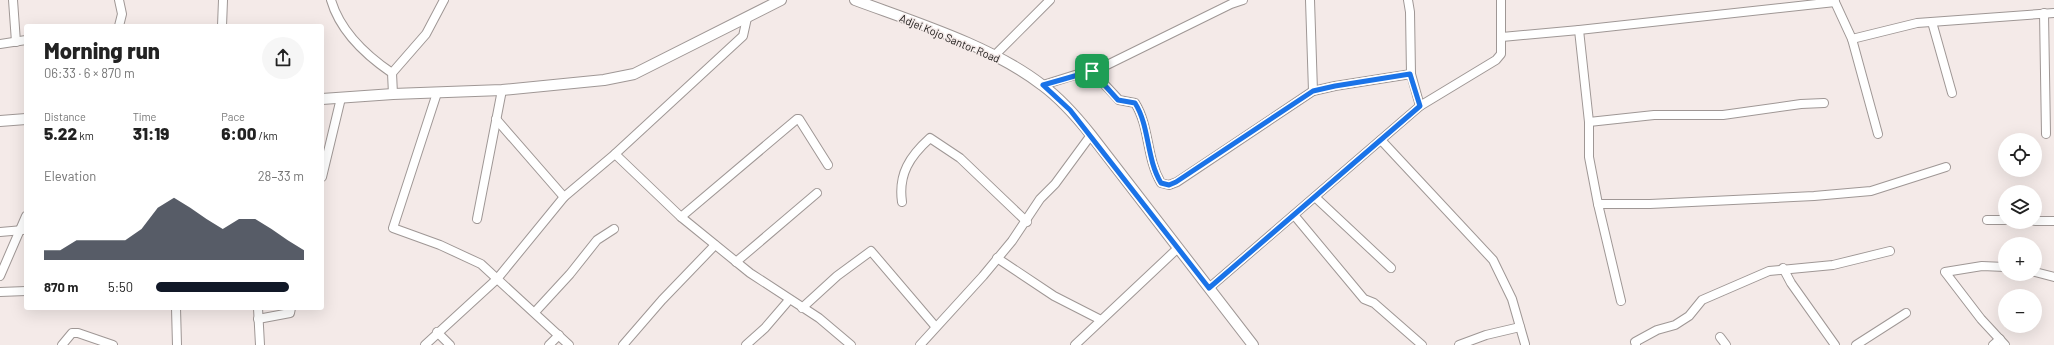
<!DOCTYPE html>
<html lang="en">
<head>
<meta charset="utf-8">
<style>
	:root { --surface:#fff; --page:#f6f6f6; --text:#222; --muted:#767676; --accent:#111827 }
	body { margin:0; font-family:Barlow,sans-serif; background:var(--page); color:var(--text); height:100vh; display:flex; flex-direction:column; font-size:15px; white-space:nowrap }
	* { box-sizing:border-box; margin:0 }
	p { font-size:13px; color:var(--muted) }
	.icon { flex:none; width:22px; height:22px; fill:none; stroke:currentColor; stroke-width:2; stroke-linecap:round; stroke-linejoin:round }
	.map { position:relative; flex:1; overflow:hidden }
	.sheet { position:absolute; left:24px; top:24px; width:300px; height:286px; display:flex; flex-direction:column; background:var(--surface); border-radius:4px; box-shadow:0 4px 16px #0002 }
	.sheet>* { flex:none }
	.controls { position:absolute; left:1998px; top:133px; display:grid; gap:8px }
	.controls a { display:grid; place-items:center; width:44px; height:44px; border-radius:50%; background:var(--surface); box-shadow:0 4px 16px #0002; font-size:20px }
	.pin { position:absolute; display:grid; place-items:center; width:34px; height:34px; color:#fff; margin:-17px; border-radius:8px; box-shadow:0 2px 6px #0006 }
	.round { display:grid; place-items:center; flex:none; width:42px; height:42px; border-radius:21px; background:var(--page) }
	.summary { display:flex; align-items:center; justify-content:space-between; height:68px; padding:0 20px }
	h1 { font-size:22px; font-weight:800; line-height:30px }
	.figures { display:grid; grid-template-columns:repeat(3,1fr); gap:6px; height:68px; padding:4px 20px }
	.figures div { display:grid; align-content:center }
	.figures b { font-size:17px; font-weight:800 }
	.figures small { font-size:11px; font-weight:400 }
	.figures p { font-size:11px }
	.chart { height:112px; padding:8px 20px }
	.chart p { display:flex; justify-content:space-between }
	.chart svg { width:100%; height:72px; margin-top:4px; fill:var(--accent); opacity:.7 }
	ul { padding:0 20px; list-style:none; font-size:13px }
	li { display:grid; grid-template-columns:64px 48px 1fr; align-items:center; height:30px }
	li i { height:10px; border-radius:5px; background:var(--accent) }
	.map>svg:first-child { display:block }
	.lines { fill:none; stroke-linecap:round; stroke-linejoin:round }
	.minor-casing { stroke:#9f9795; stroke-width:10 }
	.tertiary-casing { stroke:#9f9795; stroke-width:12 }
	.minor { stroke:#fff; stroke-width:8 }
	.tertiary { stroke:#fff; stroke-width:10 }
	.route-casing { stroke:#fff; stroke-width:8 }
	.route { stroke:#1a73e8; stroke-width:5 }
	.labels { text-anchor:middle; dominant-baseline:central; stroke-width:3; stroke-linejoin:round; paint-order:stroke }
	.street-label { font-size:11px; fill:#191615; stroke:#f4eae8 }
</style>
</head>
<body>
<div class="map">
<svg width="2054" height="345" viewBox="0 0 2054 345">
	<rect width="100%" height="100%" fill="#f4eae8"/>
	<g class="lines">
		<g class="minor-casing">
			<g id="minor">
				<polyline points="13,0 16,42"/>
				<path d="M 331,0 C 340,31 367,56 392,73 L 393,94"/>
				<polyline points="1310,0 1313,91"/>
				<polyline points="1408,0 1410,12 1411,74"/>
				<polyline points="1834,0 1852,39 1878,134"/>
				<polyline points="2044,13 2046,134"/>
				<polyline points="1932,22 1952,93"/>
				<polyline points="119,26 122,14 119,0"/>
				<polyline points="222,26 223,0"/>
				<polyline points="1579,30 1589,122 1589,157 1598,204 1621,301"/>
				<polyline points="1502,37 1579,30 1835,2"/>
				<polyline points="1852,39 1917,23 2054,13"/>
				<polyline points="0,44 26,40"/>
				<polyline points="995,55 1050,0"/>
				<path d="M 1092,71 L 1119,100 L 1135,103 C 1150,127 1146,158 1161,183 L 1169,185 L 1177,182 L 1313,91 L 1335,86 L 1411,74 L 1420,106"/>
				<polyline points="392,73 426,34 444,0"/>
				<polyline points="1043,85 1107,65 1231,4 1243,0"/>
				<polyline points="437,93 393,228 440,245 481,264 569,345"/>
				<polyline points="496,119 564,197"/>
				<polyline points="1589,122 1654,115 1723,115 1801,104 1824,103"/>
				<polyline points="1381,140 1493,260 1512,299 1525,344"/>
				<polyline points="615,154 681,217 750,273 819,318 851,345"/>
				<polyline points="322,177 341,98"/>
				<polyline points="1315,197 1391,268"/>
				<path d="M 902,202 C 898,174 910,156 930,138 L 960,158 L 1027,222"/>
				<polyline points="1598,204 1650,204 1814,196 1871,191 1946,167"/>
				<polyline points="1294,215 1364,299 1374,303 1422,345"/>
				<polyline points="681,217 797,119 799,119 828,165"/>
				<polyline points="477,219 502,90"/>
				<polyline points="1987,220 2005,220"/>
				<polyline points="2035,221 2054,221"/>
				<polyline points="0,232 23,230"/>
				<polyline points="997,258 1054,296 1101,320"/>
				<polyline points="736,262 817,193"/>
				<polyline points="2005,267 1982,266 1945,272 1981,319 2005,345"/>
				<polyline points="1783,268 1791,283 1835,345"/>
				<polyline points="2035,272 2054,277"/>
				<polyline points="0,276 26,216"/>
				<polyline points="1209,288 1420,106 1496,60 1501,54 1501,0"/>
				<polyline points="0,292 26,291"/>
				<polyline points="176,308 177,345"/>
				<polyline points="258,308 260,345"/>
				<polyline points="802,308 837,276 871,251 935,326"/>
				<polyline points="535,312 570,274 597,240 614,229"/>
				<polyline points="258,319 290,313 291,308"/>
				<polyline points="437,332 450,345"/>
				<polyline points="1720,337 1726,345"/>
				<polyline points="62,345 72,333 78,333 113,345"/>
				<polyline points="425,345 497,279 564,197 615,154 743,36 747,18"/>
				<polyline points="549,345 559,335"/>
				<polyline points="623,345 662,300 715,245"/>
				<polyline points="746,345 765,328 789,300"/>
				<polyline points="920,345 983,276 1012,241 1040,199 1055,184 1091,135"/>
				<polyline points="1075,345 1178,248"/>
				<polyline points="1459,345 1486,335 1520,327"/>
				<polyline points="1636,345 1635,342 1657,330 1675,325 1689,316 1702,300 1769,271 1833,265 1890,251"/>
				<polyline points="1856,345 1906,313"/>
				<polyline points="1993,345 2000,339"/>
			</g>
		</g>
		<g class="tertiary-casing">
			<g id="tertiary">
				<path d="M 855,0 C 914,22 992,46 1042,85 C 1061,99 1076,116 1091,135 L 1253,345"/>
				<polyline points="322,99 393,94 502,90 604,80 634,74 781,0"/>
				<polyline points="0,121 26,119"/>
			</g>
		</g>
		<use href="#minor" class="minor"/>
		<use href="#tertiary" class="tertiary"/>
	</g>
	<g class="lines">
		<g class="route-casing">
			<path id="route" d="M 1092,71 L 1118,100 L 1135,103 C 1150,127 1146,158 1161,183 L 1169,185 L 1176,182 L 1313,91 L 1335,86 L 1410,74 L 1420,106 L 1209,288 L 1070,110 L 1043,85 Z"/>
		</g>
		<use href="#route" class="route"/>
	</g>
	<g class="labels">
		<g class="street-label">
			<text transform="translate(950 38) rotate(23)">Adjei Kojo Santor Road</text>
		</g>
	</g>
</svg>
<div class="controls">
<a><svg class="icon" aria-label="locate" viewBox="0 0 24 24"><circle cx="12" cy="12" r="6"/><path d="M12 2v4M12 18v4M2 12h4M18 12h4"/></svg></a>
<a><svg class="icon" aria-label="layers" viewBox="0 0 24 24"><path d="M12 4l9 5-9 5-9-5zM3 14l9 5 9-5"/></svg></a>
<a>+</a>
<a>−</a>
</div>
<div class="pin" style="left:1092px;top:71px;background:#1e9e55"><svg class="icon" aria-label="arrive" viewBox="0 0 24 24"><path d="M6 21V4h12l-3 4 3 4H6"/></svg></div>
<section class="sheet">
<div class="summary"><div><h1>Morning run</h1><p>06:33 · 6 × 870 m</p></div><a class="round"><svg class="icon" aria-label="share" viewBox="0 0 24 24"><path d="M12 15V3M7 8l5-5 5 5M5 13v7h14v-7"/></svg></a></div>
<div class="figures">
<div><p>Distance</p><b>5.22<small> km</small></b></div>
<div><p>Time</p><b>31:19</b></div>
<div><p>Pace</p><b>6:00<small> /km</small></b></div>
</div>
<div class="chart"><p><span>Elevation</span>28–33 m</p>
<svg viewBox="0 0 160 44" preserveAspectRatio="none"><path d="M0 44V38L10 38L20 32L30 32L40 32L50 32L60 25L70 12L80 6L90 12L100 19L110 25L120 19L130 19L140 25L150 32L160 38V44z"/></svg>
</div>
<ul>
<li><b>870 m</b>5:50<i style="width:90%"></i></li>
</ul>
</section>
</div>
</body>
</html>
